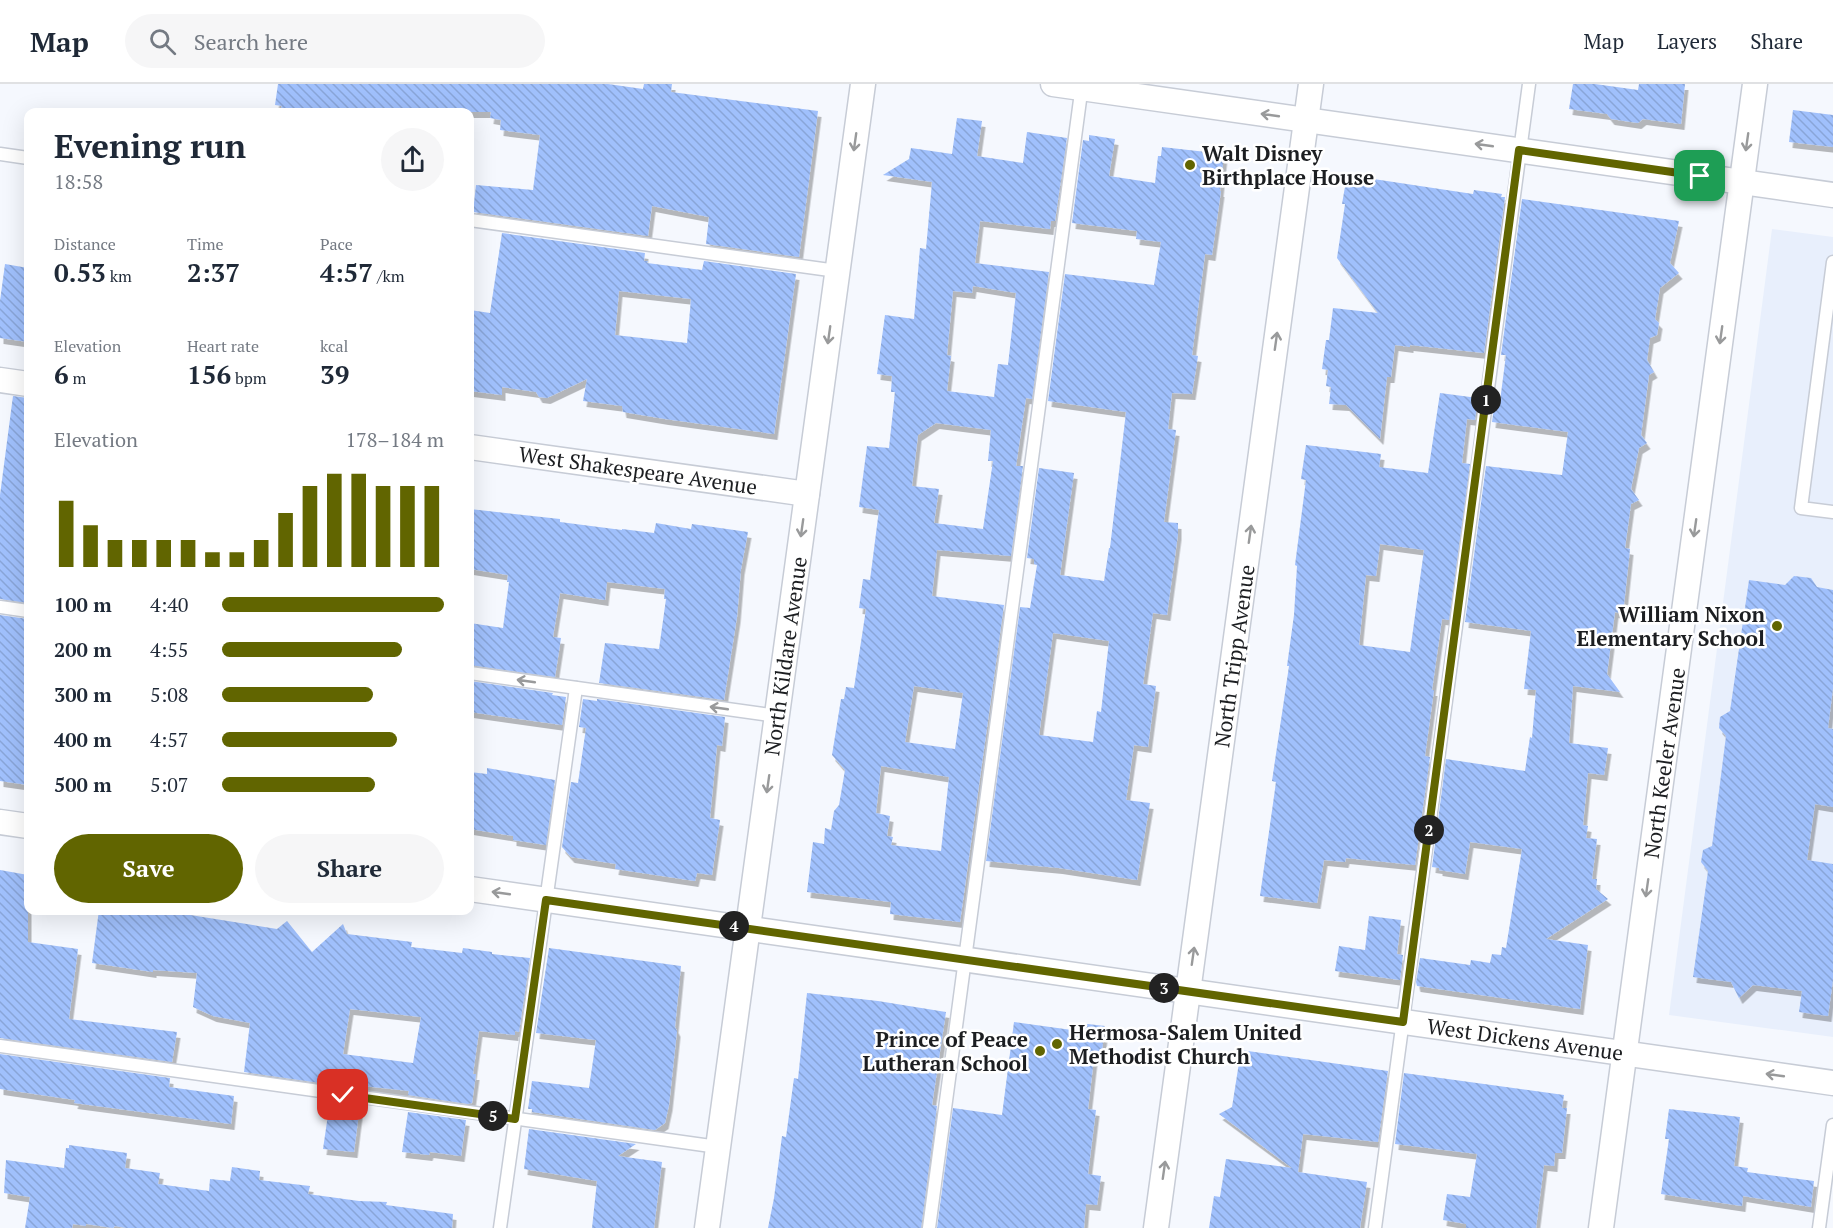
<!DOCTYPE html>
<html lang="en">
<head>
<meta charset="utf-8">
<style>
	:root { --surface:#fff; --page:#f6f6f7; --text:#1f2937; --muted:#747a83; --line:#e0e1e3; --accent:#616500 }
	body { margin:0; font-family:"PT Serif",serif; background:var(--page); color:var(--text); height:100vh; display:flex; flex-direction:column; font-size:22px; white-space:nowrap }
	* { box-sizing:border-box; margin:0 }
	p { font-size:20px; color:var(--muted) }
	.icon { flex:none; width:33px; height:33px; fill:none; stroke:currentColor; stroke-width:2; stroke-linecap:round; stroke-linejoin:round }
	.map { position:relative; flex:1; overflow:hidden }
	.side { position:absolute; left:24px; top:24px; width:450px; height:807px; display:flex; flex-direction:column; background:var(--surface); border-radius:12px; box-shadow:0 6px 24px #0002 }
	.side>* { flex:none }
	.pin { position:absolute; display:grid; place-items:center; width:51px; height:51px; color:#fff; margin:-26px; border-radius:12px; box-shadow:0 3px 9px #0006 }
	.km { position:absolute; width:30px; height:30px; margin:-15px; border-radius:50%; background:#222; color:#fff; font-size:16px; line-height:30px; text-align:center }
	.round { display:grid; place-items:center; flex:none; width:63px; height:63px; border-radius:32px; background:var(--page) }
	.headline { display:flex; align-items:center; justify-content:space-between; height:102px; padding:0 30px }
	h1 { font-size:33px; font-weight:700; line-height:45px }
	.figures { display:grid; grid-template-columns:repeat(3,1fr); gap:9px; height:102px; padding:6px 30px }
	.figures div { display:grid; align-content:center }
	.figures b { font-size:26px; font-weight:700 }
	.figures small { font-size:16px; font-weight:400 }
	.figures p { font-size:16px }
	.chart { height:168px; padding:12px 30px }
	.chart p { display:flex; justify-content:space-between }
	.chart svg { width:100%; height:108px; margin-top:6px; stroke:var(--accent); stroke-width:6 }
	.action { display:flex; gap:12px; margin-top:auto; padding:12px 30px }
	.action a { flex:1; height:69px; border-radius:36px; background:var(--accent); color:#fff; font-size:24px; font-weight:700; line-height:69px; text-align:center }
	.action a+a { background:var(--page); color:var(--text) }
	ul { padding:0 30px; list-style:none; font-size:20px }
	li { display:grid; grid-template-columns:96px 72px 1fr; align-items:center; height:45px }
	li i { height:15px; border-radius:8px; background:var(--accent) }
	header { display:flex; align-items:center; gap:36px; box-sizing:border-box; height:84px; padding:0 30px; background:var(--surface); border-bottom:2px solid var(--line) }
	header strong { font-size:28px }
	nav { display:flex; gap:33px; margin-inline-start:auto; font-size:21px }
	.search { width:420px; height:54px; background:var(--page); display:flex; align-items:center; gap:15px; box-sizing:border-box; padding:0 21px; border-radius:33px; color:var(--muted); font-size:22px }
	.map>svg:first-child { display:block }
	.built { fill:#e8effc }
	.building { fill:url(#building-back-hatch); fill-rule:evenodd; filter:url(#shadow) }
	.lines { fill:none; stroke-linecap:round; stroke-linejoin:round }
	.lane-casing { stroke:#c7ccd6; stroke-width:15 }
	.street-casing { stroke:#c7ccd6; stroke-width:27 }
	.lane { stroke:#fff; stroke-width:12 }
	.street { stroke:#fff; stroke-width:24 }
	.oneway { stroke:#999a9b }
	.route-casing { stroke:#fff; stroke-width:12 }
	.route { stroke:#616500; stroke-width:8 }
	.poi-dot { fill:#616500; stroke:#fff; stroke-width:2 }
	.labels { text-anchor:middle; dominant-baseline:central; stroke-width:5; stroke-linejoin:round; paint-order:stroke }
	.poi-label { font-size:21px; font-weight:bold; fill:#1c1e21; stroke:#fff; text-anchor:start }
	.street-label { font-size:21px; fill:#1c1e21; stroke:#fff }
</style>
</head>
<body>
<header>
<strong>Map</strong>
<div class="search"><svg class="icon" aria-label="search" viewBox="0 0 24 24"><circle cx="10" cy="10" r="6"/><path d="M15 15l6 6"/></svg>Search here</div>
<nav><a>Map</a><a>Layers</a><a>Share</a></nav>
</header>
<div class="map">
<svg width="1833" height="1144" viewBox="0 0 1833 1144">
	<defs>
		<pattern id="building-back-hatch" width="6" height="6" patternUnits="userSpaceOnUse" patternTransform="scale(1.5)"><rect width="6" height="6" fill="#a0c0fc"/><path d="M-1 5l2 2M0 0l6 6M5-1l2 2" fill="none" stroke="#89a5d8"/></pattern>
		<filter id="shadow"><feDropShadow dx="3.5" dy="6" stdDeviation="0" flood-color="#0004"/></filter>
	</defs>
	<rect width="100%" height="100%" fill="#f5f8fe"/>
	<polygon class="built" points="1772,145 1833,153 1833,953 1669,931"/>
	<g class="building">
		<polygon points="278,0 608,0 643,5 644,0 672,0 671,8 818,27 799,173 706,160 709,133 652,122 648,152 473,128 476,101 533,106 540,51 500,46 501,36 490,34 491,28 319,28 281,24 282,22 275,21"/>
		<polygon points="1573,0 1595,0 1638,6 1639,0 1685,0 1681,40 1643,35 1638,39 1611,35 1607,30 1569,25"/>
		<polygon points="1793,26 1833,31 1833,63 1789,58"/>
		<path d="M 957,34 L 982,37 L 977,72 L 1023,79 L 1027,48 L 1067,54 L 1055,137 L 1051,137 L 1050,145 L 980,137 L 975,179 L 1049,188 L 1032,315 L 1026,314 L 1016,382 L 1023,382 L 1011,472 L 937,466 L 932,512 L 1004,521 L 960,838 L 890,830 L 891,818 L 807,808 L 813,758 L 824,760 L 825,744 L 831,746 L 834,727 L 839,721 L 845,686 L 832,671 L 841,615 L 844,615 L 846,603 L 854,604 L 866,525 L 859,524 L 863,495 L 870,496 L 879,426 L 859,423 L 867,362 L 889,364 L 895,308 L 891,308 L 892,292 L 877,290 L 885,231 L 914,235 L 920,164 L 926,165 L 932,98 L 883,91 L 909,75 L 911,64 L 952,70 ZM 973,202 L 1016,209 L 1008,281 L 998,280 L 994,313 L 947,307 L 951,272 L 947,271 L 953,207 L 972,209 ZM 936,339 L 991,346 L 988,377 L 993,377 L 983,445 L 934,439 L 939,405 L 912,402 L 918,351 ZM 914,602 L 963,609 L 955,665 L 905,658 ZM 881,682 L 949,693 L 941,767 L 891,761 L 893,753 L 887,752 L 890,732 L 876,729 Z"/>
		<path d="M 1089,51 L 1115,55 L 1109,92 L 1155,99 L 1158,72 L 1161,72 L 1162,63 L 1224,70 L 1220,107 L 1221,107 L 1212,171 L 1205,170 L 1192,271 L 1198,272 L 1192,310 L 1172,309 L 1168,345 L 1176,346 L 1164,438 L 1178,439 L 1178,450 L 1167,531 L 1153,529 L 1143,600 L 1156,602 L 1148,663 L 1134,661 L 1126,716 L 1150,719 L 1137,796 L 1059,784 L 986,777 L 1020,523 L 1030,524 L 1037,481 L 1034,480 L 1034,475 L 1027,474 L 1039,384 L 1074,389 L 1060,491 L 1104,497 L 1109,464 L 1110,464 L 1126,328 L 1048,317 L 1065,190 L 1154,201 L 1161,158 L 1136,155 L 1137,147 L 1072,139 L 1083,56 L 1089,57 ZM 1053,549 L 1109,557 L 1101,628 L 1097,627 L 1093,658 L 1039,651 Z"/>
		<polygon points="1347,91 1473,110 1474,106 1502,110 1501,113 1505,113 1484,269 1410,261 1410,263 1395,261 1391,293 1387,293 1380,355 1346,321 1329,320 1331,303 1326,302 1328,286 1322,285 1326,256 1329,256 1333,224 1378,229 1337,174 1345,120 1342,120"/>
		<polygon points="1522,115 1679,137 1670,179 1679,189 1660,204 1655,235 1659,239 1657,251 1650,254 1647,276 1654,288 1649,291 1641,351 1647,359 1639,364 1631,405 1639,416 1631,420 1625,464 1630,465 1623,530 1615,528 1607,590 1620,608 1573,602 1569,659 1608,664 1604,691 1588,689 1583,741 1588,742 1586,754 1597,755 1592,795 1597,795 1596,805 1608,815 1546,855 1588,861 1580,925 1417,902 1416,898 1420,874 1470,881 1471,876 1490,879 1492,870 1501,871 1502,863 1506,864 1522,765 1470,758 1465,790 1439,786 1439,784 1432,783 1446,675 1525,687 1530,653 1532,654 1536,606 1524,605 1531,547 1465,538 1486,382 1562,391 1568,348 1492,338 1495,316 1500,317 1506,271 1501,271"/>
		<path d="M 502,149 L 645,169 L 644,177 L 648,177 L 647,179 L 702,186 L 704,177 L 796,190 L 774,350 L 665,335 L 623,328 L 622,322 L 583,317 L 587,295 L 547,314 L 539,313 L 536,308 L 502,303 L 502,311 L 470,307 L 470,226 L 490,229 ZM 619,207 L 691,215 L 687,259 L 615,251 Z"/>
		<polygon points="5,180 28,184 28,258 0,254 0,217"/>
		<path d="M 1440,309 L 1478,314 L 1475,336 L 1467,335 L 1462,379 L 1470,380 L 1449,536 L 1442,535 L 1432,606 L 1434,606 L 1425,672 L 1430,673 L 1415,781 L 1346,774 L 1345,778 L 1324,776 L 1317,819 L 1260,812 L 1276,698 L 1272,697 L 1289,582 L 1287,582 L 1294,531 L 1297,482 L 1295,481 L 1306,396 L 1301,395 L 1306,361 L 1381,370 L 1379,383 L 1428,389 ZM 1380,460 L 1424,466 L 1410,568 L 1359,561 L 1366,491 L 1376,492 Z"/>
		<polygon points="13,312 28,314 28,519 0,515 0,411"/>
		<polygon points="470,425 560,435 560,438 622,446 622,445 654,449 656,439 691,445 692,440 748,448 741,485 737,533 724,616 599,599 605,559 659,565 666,515 664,515 665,505 607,498 605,516 560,509 553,553 561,554 555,593 470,581 470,539 503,544 509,498 507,498 508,491 470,485"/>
		<polygon points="1794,492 1811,494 1817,503 1833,506 1833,604 1828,644 1833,645 1833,723 1815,720 1807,776 1833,780 1833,896 1828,932 1799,928 1802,907 1753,901 1739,914 1731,898 1693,893 1708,787 1701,778 1703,766 1712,762 1726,652 1719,644 1720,633 1730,627 1749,496 1785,501"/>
		<polygon points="0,531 28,535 28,701 0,697"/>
		<polygon points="470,597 553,609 552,611 566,613 562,641 470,628"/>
		<polygon points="583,615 597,617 597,615 725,633 722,662 717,661 710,734 720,736 712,791 697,789 695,797 615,785 616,780 571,773 562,763 571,698 578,699 586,644 579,643"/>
		<polygon points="487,684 555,696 546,761 513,756 513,752 470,745 470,688 487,690"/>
		<polygon points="0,786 28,791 28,858 78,865 69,935 177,948 172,978 0,954"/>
		<path d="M 99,826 L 159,826 L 277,845 L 287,837 L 312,868 L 343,840 L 347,850 L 412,858 L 411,863 L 462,869 L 463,864 L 492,868 L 492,870 L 530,874 L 519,948 L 515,947 L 515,951 L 479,947 L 473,990 L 476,990 L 472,1019 L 468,1020 L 408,1011 L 409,1007 L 363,1002 L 362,1005 L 244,988 L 250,939 L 213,932 L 193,923 L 197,889 L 153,886 L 153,888 L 92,879 ZM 350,925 L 421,933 L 413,979 L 343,970 Z"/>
		<polygon points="1369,832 1401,836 1397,870 1403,871 1400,896 1335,887 1339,862 1365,866"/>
		<polygon points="549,864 681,882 675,943 677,947 669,1021 665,1039 655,1046 532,1028 532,1025 528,1025 532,997 589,1004 596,956 536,949"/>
		<polygon points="807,909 878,917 946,928 932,1021 937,1022 921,1144 768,1144 774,1114 782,1052 786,1053 794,994 798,995"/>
		<polygon points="1014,938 1079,947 1079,939 1105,942 1101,975 1094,974 1088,1025 1096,1026 1088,1090 1101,1092 1097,1121 1086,1120 1084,1144 937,1144 953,1024 1002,1031"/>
		<polygon points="1241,966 1388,987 1378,1058 1303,1050 1298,1088 1367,1098 1360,1144 1209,1144 1214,1112 1220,1113 1226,1075 1292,1084 1219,1030 1232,1023"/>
		<polygon points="0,970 170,994 169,1003 234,1012 231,1040 74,1019 75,1016 0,1005"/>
		<polygon points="1404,989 1564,1011 1562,1024 1567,1024 1562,1069 1555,1069 1554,1082 1544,1081 1536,1144 1466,1144 1466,1140 1443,1136 1447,1110 1470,1113 1477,1070 1395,1060"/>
		<polygon points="330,1017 360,1021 354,1068 323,1065"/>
		<polygon points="1669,1025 1740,1033 1734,1082 1748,1084 1747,1088 1814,1097 1811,1123 1743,1112 1742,1122 1661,1110 1669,1055 1665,1055"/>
		<polygon points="408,1028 466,1036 461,1072 430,1068 429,1071 402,1068"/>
		<polygon points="529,1045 636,1060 618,1072 662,1078 654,1144 592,1144 597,1097 524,1085"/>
		<polygon points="69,1061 127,1069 125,1084 160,1089 158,1100 209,1107 210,1095 230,1097 232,1083 260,1087 259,1096 310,1102 308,1110 359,1117 387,1118 386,1121 453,1130 452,1144 126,1144 115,1142 113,1144 86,1140 86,1142 73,1140 72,1144 25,1144 30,1113 4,1109 6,1076 64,1084 66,1064 69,1064"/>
	</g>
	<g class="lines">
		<g class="lane-casing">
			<g id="lane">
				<polyline points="0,70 28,74"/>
				<polyline points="470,136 837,187"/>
				<polyline points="1833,178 1801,424 1833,428"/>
				<polyline points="0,523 28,527"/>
				<polyline points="470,589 777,632"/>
				<polyline points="0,962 718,1063"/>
				<polyline points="500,1144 576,604"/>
				<polyline points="929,1144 1082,1"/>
				<polyline points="1375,1144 1529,0"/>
				<polyline points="1819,1144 1833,1041"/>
			</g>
		</g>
		<g class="street-casing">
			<g id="street">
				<polyline points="1053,0 1833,111"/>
				<polyline points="0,296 28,300"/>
				<polyline points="470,363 807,410"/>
				<polyline points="0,738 28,742"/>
				<polyline points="470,805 1833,999"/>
				<polyline points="707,1144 863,0"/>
				<polyline points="1156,1144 1311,0"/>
				<polyline points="1601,1144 1755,0"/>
			</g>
		</g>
		<use href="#lane" class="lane"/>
		<use href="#street" class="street"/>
	</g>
	<defs><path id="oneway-shaft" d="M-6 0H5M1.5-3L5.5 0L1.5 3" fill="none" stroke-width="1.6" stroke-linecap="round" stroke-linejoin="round" transform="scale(1.5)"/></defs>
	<g class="oneway">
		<use href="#oneway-shaft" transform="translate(1270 31) rotate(-172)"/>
		<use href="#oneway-shaft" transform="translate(855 58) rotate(98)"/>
		<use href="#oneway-shaft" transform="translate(1747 58) rotate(98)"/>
		<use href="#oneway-shaft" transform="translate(1484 61) rotate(-172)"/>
		<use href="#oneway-shaft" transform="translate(829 251) rotate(98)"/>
		<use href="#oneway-shaft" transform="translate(1721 251) rotate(98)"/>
		<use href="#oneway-shaft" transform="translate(1276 257) rotate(-82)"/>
		<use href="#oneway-shaft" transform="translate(802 444) rotate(98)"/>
		<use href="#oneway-shaft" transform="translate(1695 444) rotate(98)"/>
		<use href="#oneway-shaft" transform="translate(1250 450) rotate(-82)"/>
		<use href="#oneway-shaft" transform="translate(526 597) rotate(-172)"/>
		<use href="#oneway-shaft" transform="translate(719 624) rotate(-172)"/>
		<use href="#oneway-shaft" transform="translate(768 700) rotate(98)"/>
		<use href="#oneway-shaft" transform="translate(1647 804) rotate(98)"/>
		<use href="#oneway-shaft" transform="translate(501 809) rotate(-172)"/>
		<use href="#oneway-shaft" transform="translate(1193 872) rotate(-82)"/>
		<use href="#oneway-shaft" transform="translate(1775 991) rotate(-172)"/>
		<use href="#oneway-shaft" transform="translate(1164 1086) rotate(-82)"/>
	</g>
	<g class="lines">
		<g class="route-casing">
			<polyline id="route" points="343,1011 515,1035 546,816 1403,938 1519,66 1700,92"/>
		</g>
		<use href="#route" class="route"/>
	</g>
	<g class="poi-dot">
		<circle cx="1190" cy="81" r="6"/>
		<circle cx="1777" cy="542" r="6"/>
		<circle cx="1057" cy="960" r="6"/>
		<circle cx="1040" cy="967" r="6"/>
	</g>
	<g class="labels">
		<g class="poi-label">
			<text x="1202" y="69">Walt Disney<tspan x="1202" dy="24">Birthplace House</tspan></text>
			<text x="1765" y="530" text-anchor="end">William Nixon<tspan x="1765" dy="24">Elementary School</tspan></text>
			<text x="1069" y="948">Hermosa-Salem United<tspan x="1069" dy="24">Methodist Church</tspan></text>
			<text x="1028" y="955" text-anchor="end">Prince of Peace<tspan x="1028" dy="24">Lutheran School</tspan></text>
		</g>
		<g class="street-label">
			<text transform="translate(638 386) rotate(8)">West Shakespeare Avenue</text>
			<text transform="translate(785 572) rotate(-82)">North Kildare Avenue</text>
			<text transform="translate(1234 572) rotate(-82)">North Tripp Avenue</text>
			<text transform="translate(1664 679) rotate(-82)">North Keeler Avenue</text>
			<text transform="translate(1525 955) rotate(8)">West Dickens Avenue</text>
		</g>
	</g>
</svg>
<div class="pin" style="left:1700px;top:92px;background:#1e9e55"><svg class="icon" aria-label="arrive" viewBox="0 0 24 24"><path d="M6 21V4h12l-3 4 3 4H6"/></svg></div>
<div class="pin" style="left:343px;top:1011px;background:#d93025"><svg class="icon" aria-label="check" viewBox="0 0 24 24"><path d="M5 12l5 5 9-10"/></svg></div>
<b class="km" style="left:1486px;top:316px">1</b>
<b class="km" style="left:1429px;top:746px">2</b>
<b class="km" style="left:1164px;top:904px">3</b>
<b class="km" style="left:734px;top:842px">4</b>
<b class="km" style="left:493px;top:1032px">5</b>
<section class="side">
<div class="headline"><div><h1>Evening run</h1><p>18:58</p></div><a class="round"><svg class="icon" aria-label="share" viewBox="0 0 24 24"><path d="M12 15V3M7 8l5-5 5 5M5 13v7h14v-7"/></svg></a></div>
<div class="figures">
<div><p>Distance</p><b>0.53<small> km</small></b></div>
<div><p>Time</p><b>2:37</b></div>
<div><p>Pace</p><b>4:57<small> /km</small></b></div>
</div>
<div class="figures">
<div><p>Elevation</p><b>6<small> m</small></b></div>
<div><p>Heart rate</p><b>156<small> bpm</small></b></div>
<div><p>kcal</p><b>39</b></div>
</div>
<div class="chart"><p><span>Elevation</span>178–184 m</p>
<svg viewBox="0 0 160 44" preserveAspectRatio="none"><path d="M5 44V17M15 44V27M25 44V33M35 44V33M45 44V33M55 44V33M65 44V38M75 44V38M85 44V33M95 44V22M105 44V11M115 44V6M125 44V6M135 44V11M145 44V11M155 44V11"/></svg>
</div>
<ul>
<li><b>100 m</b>4:40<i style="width:100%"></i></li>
<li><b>200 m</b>4:55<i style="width:81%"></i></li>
<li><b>300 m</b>5:08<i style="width:68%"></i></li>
<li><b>400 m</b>4:57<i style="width:79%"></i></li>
<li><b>500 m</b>5:07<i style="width:69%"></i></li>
</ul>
<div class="action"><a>Save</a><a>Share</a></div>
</section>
</div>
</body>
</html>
